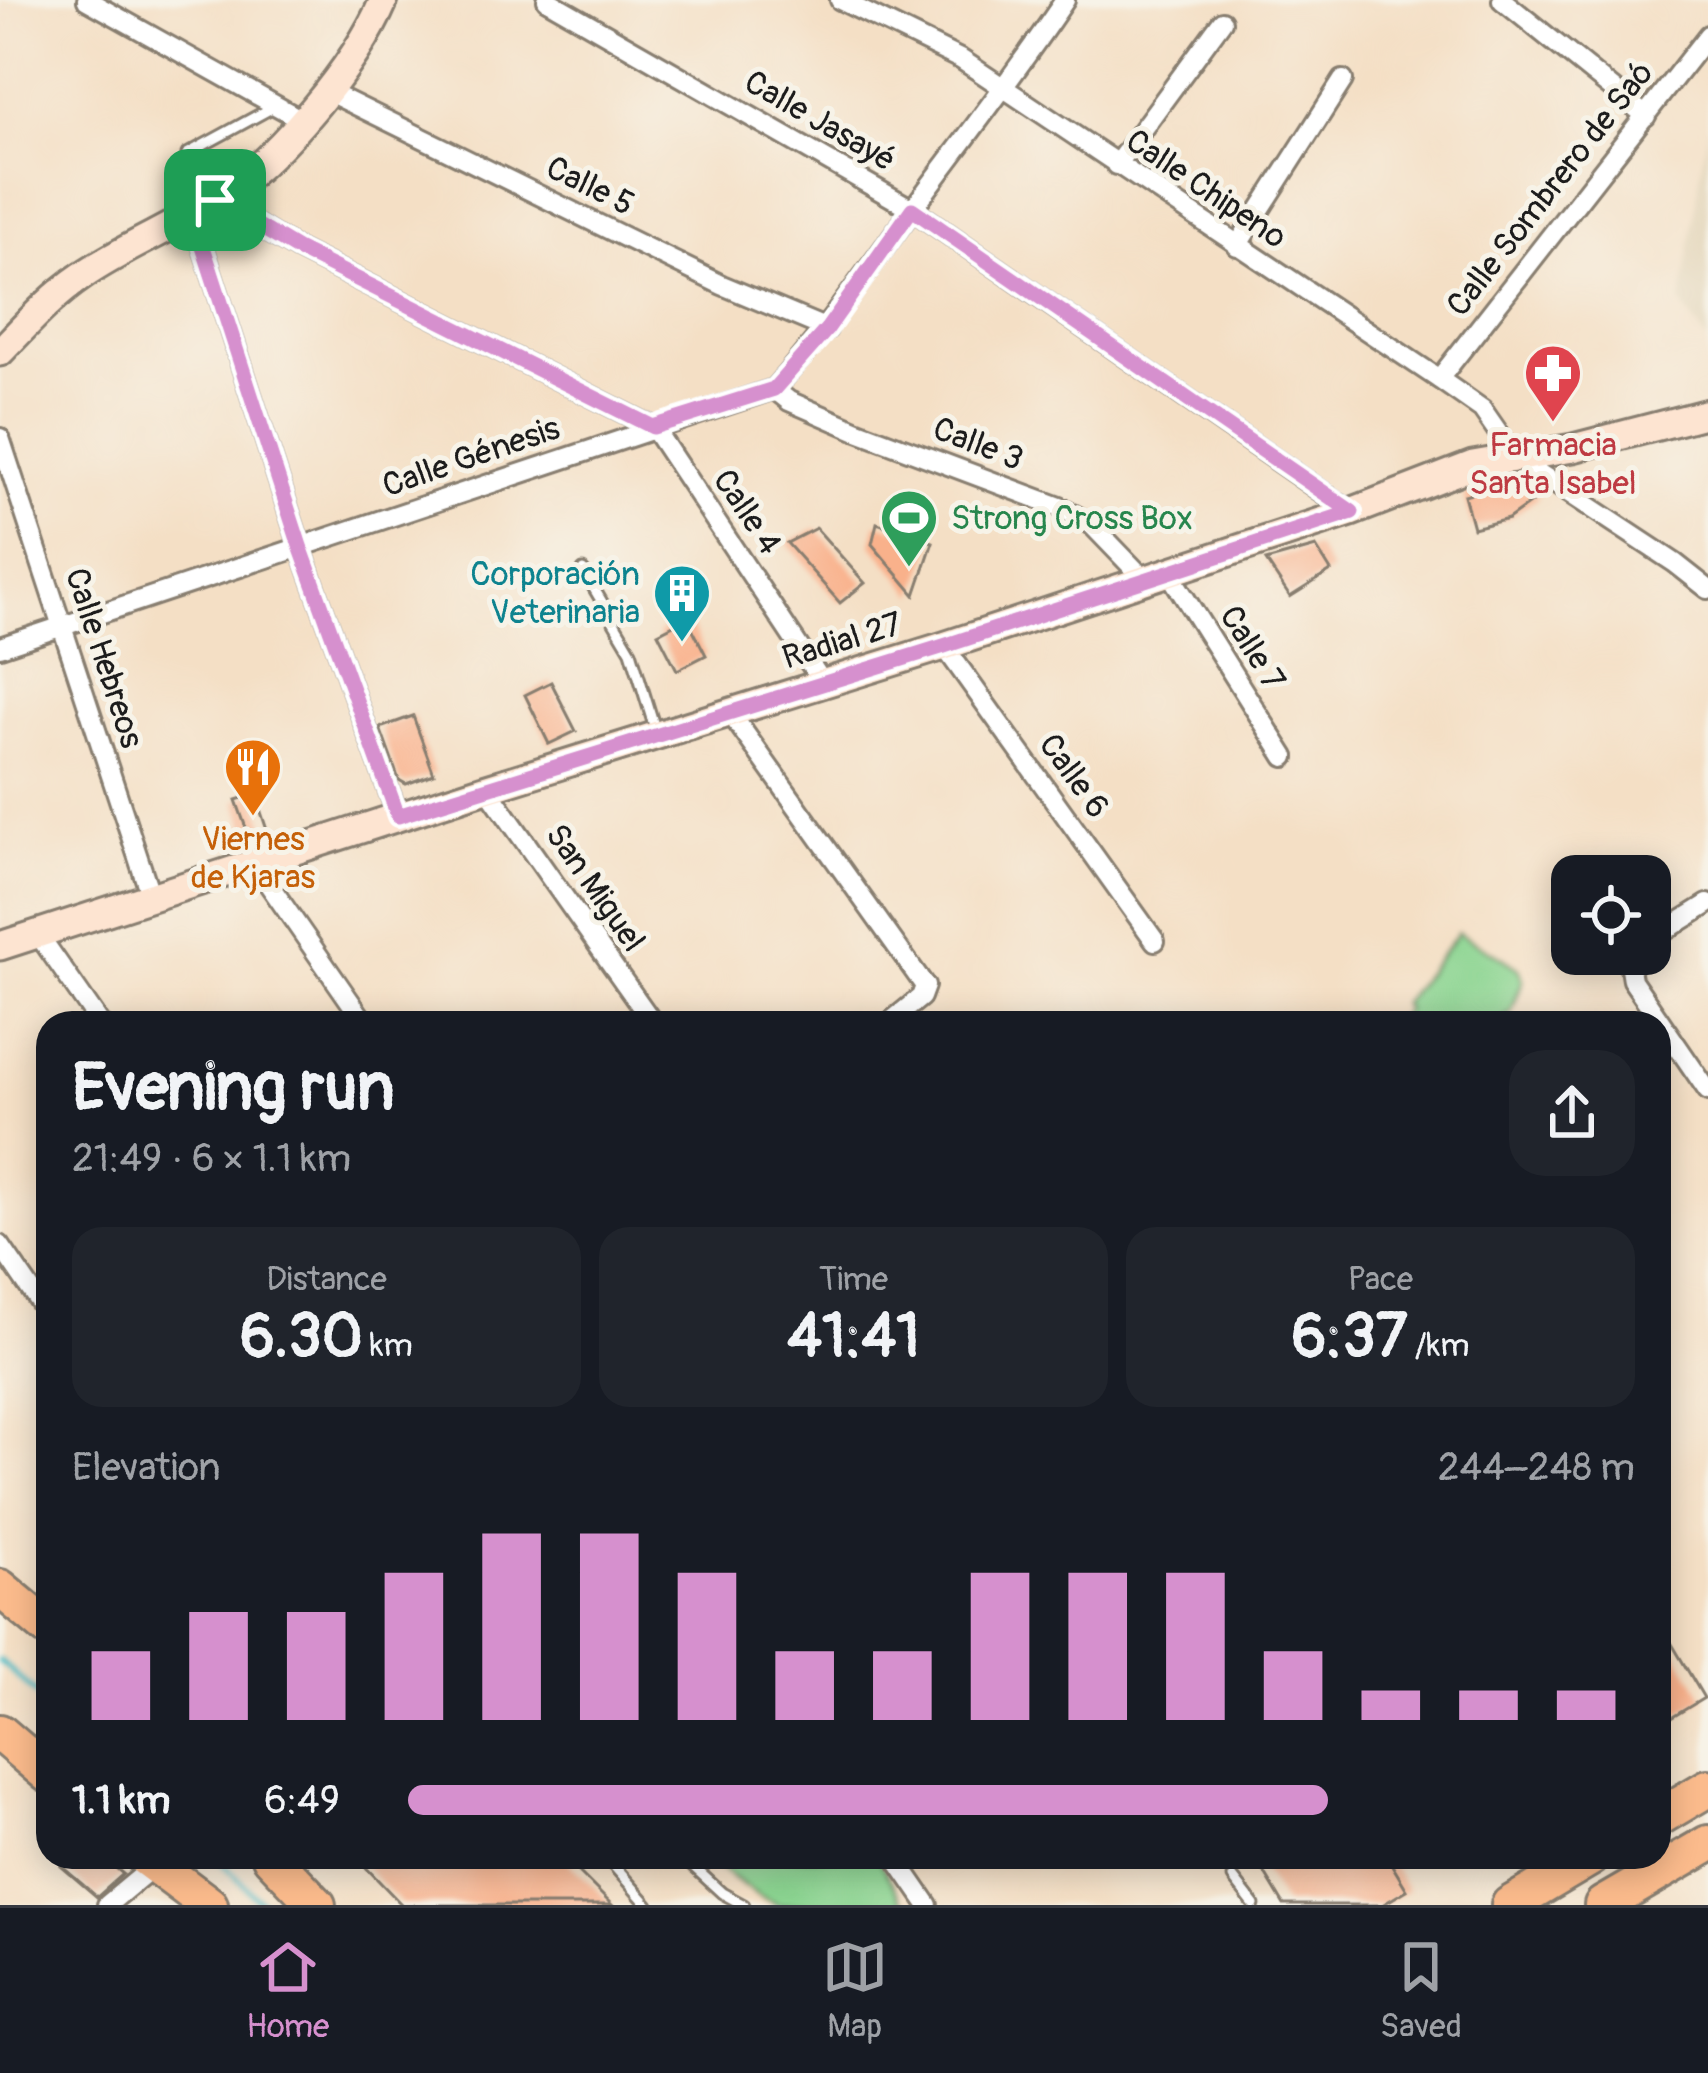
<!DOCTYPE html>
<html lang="en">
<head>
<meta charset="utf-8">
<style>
	:root { --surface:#171b24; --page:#20242c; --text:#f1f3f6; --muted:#9ea1a6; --line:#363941; --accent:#d690ce }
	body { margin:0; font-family:Pangolin,sans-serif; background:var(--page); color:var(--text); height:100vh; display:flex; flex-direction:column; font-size:45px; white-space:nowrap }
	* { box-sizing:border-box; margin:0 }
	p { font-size:39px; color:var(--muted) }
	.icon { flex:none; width:66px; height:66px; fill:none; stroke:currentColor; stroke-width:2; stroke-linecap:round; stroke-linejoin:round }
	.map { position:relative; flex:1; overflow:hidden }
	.drawer { position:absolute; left:36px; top:1011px; width:1635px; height:858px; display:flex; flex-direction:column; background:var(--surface); border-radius:36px; box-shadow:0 6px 30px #0003 }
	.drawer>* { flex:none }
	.fabs { position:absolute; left:1551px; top:855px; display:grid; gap:24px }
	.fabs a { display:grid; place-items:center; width:120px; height:120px; border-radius:24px; background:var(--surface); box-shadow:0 6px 30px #0003; font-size:60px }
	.pin { position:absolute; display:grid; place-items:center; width:102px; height:102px; color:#fff; margin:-51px; border-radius:24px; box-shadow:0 6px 18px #0006 }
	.round { display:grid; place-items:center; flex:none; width:126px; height:126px; border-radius:36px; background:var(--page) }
	.summary { display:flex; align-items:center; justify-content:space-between; height:204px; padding:0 36px }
	h1 { font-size:66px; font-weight:700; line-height:90px }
	.stats { display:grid; grid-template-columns:repeat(3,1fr); gap:18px; height:204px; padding:12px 36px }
	.stats div { display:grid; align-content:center; border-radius:30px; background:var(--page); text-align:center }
	.stats b { font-size:60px; font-weight:700 }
	.stats small { font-size:33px; font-weight:400 }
	.stats p { font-size:33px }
	.chart { height:336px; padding:24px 36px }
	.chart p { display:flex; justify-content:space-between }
	.chart svg { width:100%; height:216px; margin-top:12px; stroke:var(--accent); stroke-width:6 }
	ul { padding:0 36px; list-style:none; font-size:39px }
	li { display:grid; grid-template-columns:192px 144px 1fr; align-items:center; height:90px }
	li i { height:30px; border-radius:15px; background:var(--accent) }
	.tabs { display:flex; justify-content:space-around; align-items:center; height:168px; border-top:3px solid var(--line); background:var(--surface); font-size:33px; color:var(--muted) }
	.tabs a { display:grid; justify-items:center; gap:6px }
	.tabs .current { color:var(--accent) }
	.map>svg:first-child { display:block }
	.built { fill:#e1d1b4 }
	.green { fill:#8ad490; stroke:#537856; stroke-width:3 }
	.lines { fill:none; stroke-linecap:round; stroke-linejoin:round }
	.stream { stroke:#4ebcc5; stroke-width:6 }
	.building { fill:#f9b18b }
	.lane-casing { stroke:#887e70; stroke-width:15 }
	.street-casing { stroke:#887e70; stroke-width:24 }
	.secondary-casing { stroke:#887e70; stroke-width:33 }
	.highway-casing { stroke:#887e70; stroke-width:42 }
	.lane { stroke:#fff; stroke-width:9 }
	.street { stroke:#fff; stroke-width:18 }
	.secondary { stroke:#fde4d1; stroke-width:27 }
	.highway { stroke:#fbbb8c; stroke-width:36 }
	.route-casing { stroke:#fff; stroke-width:24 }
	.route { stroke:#d690ce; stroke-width:15 }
	.labels { text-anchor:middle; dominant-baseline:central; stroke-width:10; stroke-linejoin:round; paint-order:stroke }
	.street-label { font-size:33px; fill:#1c1c1c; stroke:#f7f3e8 }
	.health-label { font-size:33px; fill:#be3a42; stroke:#f7f3e8 }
	.leisure-label { font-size:33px; fill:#27864d; stroke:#f7f3e8; text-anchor:start }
	.culture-label { font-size:33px; fill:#0d838f; stroke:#f7f3e8; text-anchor:end }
	.food-label { font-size:33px; fill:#c56008; stroke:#f7f3e8 }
</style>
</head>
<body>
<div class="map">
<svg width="1708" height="1905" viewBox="0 0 1708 1905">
	<rect width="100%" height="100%" fill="#f7f3e8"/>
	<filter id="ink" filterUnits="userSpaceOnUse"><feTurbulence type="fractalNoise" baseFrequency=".00833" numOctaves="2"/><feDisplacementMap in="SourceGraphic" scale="24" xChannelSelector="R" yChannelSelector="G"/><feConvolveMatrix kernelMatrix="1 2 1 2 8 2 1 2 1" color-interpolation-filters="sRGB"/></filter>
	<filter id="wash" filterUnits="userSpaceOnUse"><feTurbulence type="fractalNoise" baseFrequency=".004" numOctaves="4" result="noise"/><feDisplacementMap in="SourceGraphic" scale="48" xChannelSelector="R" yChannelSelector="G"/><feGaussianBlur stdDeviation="2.7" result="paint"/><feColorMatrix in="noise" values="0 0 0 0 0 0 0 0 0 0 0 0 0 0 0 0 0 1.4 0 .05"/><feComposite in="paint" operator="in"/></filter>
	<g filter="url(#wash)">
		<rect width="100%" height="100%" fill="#f4dfc5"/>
		<polygon class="built" points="1708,122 1708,343 1681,303"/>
		<g class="green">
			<polygon points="1458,933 1503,958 1519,969 1523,980 1511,1013 1496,1023 1410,1023 1400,1017 1406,1008 1402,1004"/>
			<polygon points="704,1857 877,1857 904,1903 914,1905 779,1905 757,1895"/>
		</g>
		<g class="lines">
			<g class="stream">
				<polyline points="0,1661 48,1704"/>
				<polyline points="216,1857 264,1905"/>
			</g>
		</g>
		<g id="blocks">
			<g class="building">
				<polygon points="1507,484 1539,497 1508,519 1473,528 1464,495"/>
				<polygon points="877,523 933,542 915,595 872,544"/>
				<polygon points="816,528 865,583 840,603 787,543"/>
				<polygon points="1316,547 1331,571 1290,597 1266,561"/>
				<polygon points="687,618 706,655 677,670 658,633"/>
				<polygon points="551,682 576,731 549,744 525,695"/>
				<polygon points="413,716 434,774 406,784 399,780 380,728"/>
				<polygon points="255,794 269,836 251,842 236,800"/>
				<polygon points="1659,1622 1704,1698 1666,1721 1659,1709"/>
				<polygon points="69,1857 103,1857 123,1874 97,1897 61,1866"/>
				<polygon points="356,1857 564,1857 612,1905 402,1905"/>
				<polygon points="1255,1857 1387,1857 1407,1890 1382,1905 1284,1905"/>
			</g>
		</g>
	</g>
	<g filter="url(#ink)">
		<use href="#blocks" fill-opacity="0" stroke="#887e70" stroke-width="3"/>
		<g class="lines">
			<g class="lane-casing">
				<g id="lane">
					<polyline points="187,154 277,105"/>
					<polyline points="583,570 631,651 656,732"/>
					<polyline points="606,1857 648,1905"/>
					<polyline points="683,1857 722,1893 744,1905"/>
					<polyline points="1233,1878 1254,1905"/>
				</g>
			</g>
			<g class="street-casing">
				<g id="street">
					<polyline points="87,0 300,119"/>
					<polyline points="547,0 912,209 1351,512"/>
					<polyline points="840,0 962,60 1439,379 1482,409 1516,458 1675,563 1708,589"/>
					<polyline points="1502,0 1646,116"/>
					<polyline points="329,92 722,285 827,329"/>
					<polyline points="1116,165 1222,21"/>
					<polyline points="215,200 297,249 653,427 823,683"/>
					<polyline points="192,213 300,546 398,816"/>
					<polyline points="1237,246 1343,80"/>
					<polyline points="1439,379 1708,35"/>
					<polyline points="774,389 789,401 858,431 1060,507 1091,524 1145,580"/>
					<polyline points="0,438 151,897"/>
					<polyline points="1168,571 1285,757"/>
					<polyline points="944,646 1155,941"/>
					<path d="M 0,647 L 774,389 C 824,332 866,272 911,211 C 963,141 1016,73 1065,0"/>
					<polyline points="731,714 925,986 921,997 889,1023"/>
					<polyline points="487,788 653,1023"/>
					<polyline points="254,863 365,1023"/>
					<polyline points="38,934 100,1023"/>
					<polyline points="1650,940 1708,904"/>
					<polyline points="1633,954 1629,962 1632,980 1708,1091"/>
					<polyline points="0,1245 48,1315"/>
					<polyline points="895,1857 928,1905"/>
					<polyline points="107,1905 155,1865"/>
				</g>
			</g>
			<g class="secondary-casing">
				<g id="secondary">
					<path d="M 0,352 C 26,325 51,297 82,276 C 125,246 176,227 219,198 C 280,156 355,68 384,0"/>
					<polyline points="0,946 487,788 944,646 1351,512 1473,465 1573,448 1708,413"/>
				</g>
			</g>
			<g class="highway-casing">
				<g id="highway">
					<polyline points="0,1588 48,1628"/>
					<polyline points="0,1733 48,1774"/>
					<polyline points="1659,1817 1708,1788"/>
					<polyline points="145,1857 209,1905"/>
					<polyline points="271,1857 317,1905"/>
					<polyline points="1510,1905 1591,1857"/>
					<polyline points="1603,1905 1708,1844"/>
				</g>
			</g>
			<use href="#lane" class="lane"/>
			<use href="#street" class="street"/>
			<use href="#secondary" class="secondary"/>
			<use href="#highway" class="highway"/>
		</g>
	</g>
	<g class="lines" filter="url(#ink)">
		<g class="route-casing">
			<polygon id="route" points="215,200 297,249 653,427 774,389 827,329 912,209 1352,512 944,646 398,816 300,546 192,213"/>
		</g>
		<use href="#route" class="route"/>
	</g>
	<defs>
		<g id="pharmacy-pin" transform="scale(3)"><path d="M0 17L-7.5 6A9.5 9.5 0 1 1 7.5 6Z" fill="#e0444e" stroke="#f7f3e8"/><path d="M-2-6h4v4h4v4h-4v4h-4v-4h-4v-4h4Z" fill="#fff"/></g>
		<g id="stadium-pin" transform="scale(3)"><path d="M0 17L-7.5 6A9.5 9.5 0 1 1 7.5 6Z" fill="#2e9e5b" stroke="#f7f3e8"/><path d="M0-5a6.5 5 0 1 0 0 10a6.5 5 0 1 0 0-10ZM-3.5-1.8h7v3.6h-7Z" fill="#fff"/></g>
		<g id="building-pin" transform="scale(3)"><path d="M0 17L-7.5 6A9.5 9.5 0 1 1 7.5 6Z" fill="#0f9aa8" stroke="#f7f3e8"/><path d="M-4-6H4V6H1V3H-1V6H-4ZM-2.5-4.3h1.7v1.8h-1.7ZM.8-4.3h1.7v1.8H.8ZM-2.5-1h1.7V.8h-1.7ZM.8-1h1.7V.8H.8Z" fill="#fff"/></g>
		<g id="restaurant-pin" transform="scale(3)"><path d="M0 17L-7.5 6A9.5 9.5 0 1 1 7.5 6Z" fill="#e8710a" stroke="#f7f3e8"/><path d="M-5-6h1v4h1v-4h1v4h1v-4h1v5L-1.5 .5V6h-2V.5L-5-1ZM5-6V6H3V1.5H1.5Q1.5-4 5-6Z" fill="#fff"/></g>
	</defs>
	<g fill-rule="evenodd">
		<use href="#pharmacy-pin" x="1553" y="373"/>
		<use href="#stadium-pin" x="909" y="518"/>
		<use href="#building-pin" x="682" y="593"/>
		<use href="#restaurant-pin" x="253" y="767"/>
	</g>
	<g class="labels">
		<g class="street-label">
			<text transform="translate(820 121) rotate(30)">Calle Jasayé</text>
			<text transform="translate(590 186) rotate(26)">Calle 5</text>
			<text transform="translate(1206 189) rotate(34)">Calle Chipeno</text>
			<text transform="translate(1550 189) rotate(-52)">Calle Sombrero de Saó</text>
			<text transform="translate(978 444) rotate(21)">Calle 3</text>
			<text transform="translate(471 457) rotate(-19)">Calle Génesis</text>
			<text transform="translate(747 512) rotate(56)">Calle 4</text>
			<text transform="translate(842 641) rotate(-17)">Radial 27</text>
			<text transform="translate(1252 648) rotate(58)">Calle 7</text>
			<text transform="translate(104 658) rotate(72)">Calle Hebreos</text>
			<text transform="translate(1074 776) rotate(54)">Calle 6</text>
			<text transform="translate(595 888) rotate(55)">San Miguel</text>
		</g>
		<g class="health-label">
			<text x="1553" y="445">Farmacia<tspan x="1553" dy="38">Santa Isabel</tspan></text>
		</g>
		<g class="leisure-label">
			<text x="951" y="518">Strong Cross Box</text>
		</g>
		<g class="culture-label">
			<text x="640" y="574">Corporación<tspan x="640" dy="38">Veterinaria</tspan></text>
		</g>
		<g class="food-label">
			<text x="253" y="839">Viernes<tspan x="253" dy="38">de Kjaras</tspan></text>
		</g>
	</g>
</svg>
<div class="fabs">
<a><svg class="icon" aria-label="locate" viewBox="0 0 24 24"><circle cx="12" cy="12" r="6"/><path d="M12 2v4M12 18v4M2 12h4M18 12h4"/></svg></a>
</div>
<div class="pin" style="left:215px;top:200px;background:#1e9e55"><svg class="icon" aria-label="arrive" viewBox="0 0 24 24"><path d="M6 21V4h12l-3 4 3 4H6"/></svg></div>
<section class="drawer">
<div class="summary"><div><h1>Evening run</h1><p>21:49 · 6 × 1.1 km</p></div><a class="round"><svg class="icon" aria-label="share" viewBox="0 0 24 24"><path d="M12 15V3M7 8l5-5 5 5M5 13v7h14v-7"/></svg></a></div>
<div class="stats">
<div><p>Distance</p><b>6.30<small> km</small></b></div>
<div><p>Time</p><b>41:41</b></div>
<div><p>Pace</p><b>6:37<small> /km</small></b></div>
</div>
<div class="chart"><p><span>Elevation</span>244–248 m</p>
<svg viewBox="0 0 160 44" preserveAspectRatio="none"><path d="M5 44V30M15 44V22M25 44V22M35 44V14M45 44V6M55 44V6M65 44V14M75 44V30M85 44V30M95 44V14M105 44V14M115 44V14M125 44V30M135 44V38M145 44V38M155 44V38"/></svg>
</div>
<ul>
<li><b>1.1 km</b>6:49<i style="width:75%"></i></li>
</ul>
</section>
</div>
<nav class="tabs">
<a class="current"><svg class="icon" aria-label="home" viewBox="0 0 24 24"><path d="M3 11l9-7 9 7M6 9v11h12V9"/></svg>Home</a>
<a><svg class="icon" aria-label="map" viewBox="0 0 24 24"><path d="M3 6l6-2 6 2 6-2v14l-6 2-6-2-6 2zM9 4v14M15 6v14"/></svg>Map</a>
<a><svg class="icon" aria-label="saved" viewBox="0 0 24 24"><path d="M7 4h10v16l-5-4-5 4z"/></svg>Saved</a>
</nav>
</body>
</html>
